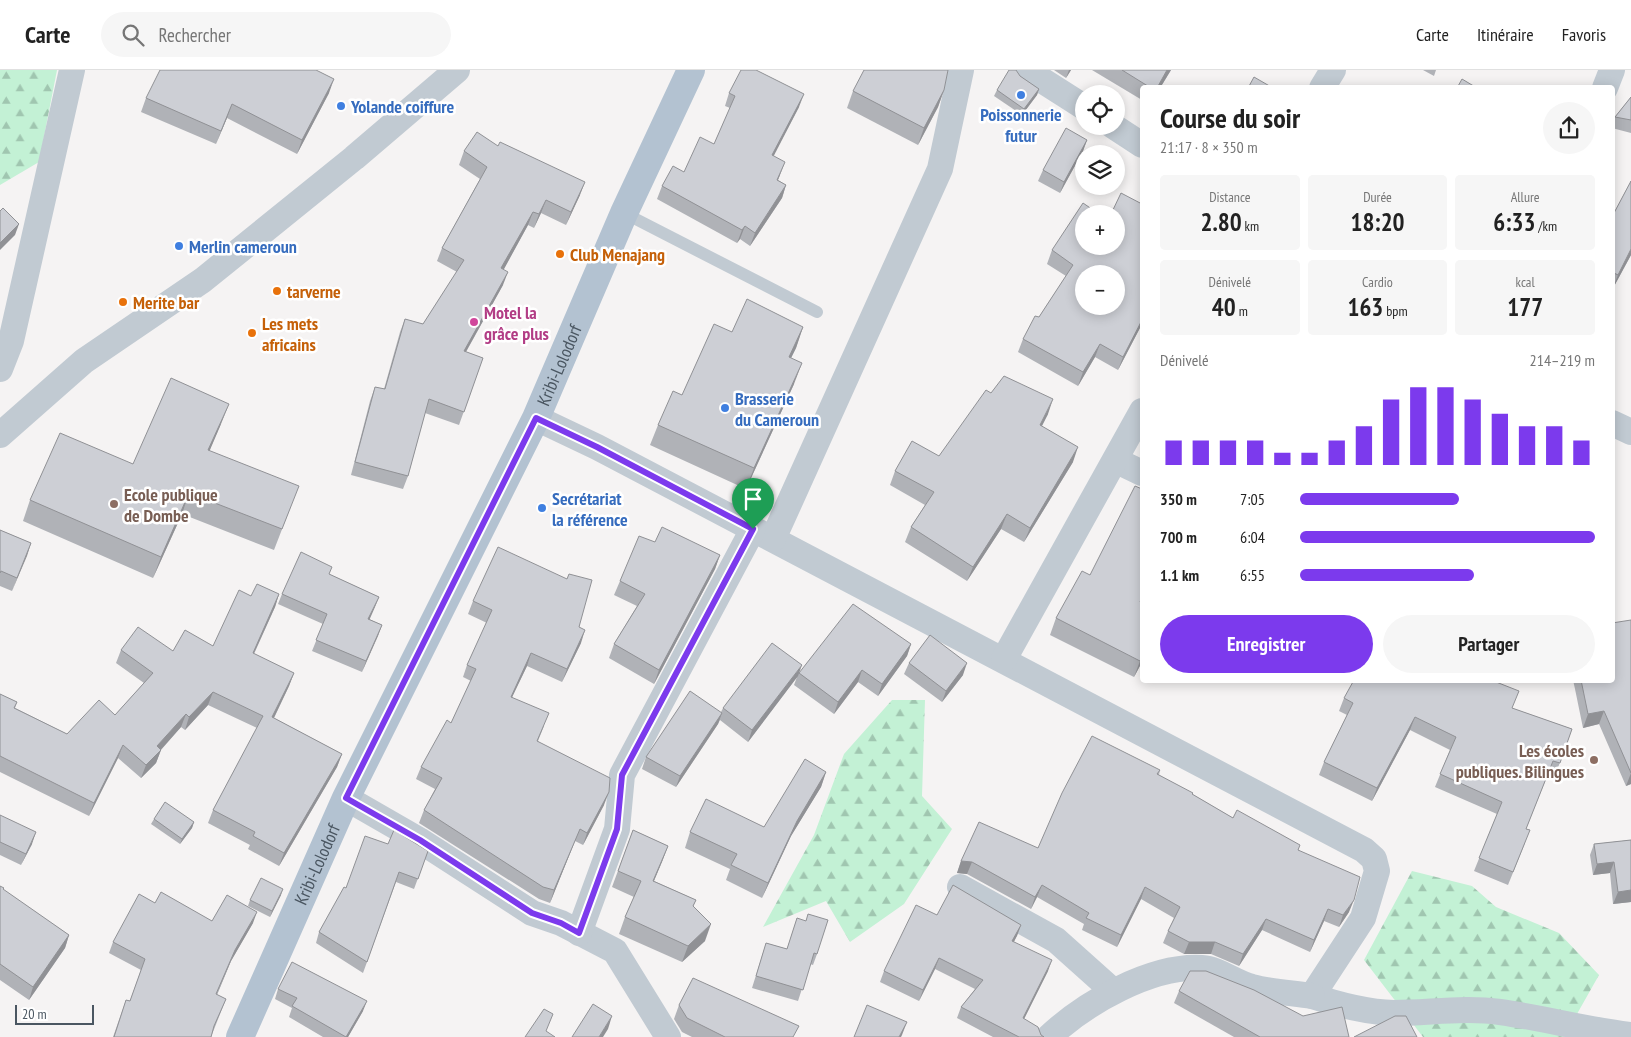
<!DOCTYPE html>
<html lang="fr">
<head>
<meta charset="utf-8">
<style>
	:root { --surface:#fff; --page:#f6f6f6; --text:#222; --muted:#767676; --line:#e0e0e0; --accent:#7c3aed }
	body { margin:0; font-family:"PT Sans Narrow",sans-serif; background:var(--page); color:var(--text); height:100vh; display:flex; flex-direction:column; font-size:19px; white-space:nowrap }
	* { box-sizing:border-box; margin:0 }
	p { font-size:16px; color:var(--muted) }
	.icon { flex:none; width:28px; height:28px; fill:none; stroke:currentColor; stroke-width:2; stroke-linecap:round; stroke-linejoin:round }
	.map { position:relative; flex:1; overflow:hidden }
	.side { position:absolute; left:1140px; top:15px; width:475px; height:598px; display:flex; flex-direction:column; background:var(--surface); border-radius:5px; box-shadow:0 2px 12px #0003 }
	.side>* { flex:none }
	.controls { position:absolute; left:1075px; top:15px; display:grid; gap:10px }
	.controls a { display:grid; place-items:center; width:50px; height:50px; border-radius:50%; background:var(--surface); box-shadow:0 2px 12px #0003; font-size:25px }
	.scale { position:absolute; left:15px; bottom:12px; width:79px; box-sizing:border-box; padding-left:5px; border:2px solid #4a5661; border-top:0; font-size:14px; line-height:18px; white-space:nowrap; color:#4a5661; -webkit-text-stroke:4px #fff; paint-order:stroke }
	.pin { position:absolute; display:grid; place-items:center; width:42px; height:42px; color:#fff; margin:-51px -21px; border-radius:50% 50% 50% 0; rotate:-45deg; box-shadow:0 0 5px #0007 }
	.pin .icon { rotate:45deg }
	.round { display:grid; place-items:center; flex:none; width:52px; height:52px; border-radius:26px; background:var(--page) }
	.head { display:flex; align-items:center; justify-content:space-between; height:85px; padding:0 20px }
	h1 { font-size:28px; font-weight:800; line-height:38px }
	.figures { display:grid; grid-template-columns:repeat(3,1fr); gap:8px; height:85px; padding:5px 20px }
	.figures div { display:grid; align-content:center; border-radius:5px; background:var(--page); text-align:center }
	.figures b { font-size:25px; font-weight:800 }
	.figures small { font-size:14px; font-weight:400 }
	.figures p { font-size:14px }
	.chart { height:140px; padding:10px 20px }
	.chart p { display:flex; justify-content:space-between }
	.chart svg { width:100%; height:90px; margin-top:5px; stroke:var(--accent); stroke-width:6 }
	.cta { display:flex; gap:10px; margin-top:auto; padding:10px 20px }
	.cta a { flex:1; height:58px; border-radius:30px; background:var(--accent); color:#fff; font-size:20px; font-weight:800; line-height:58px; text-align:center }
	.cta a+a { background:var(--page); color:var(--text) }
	ul { padding:0 20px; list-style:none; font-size:16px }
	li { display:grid; grid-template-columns:80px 60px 1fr; align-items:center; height:38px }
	li i { height:12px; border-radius:6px; background:var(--accent) }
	header { display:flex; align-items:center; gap:30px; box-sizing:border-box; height:70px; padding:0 25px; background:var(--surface); border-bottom:1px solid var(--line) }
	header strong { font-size:24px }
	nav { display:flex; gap:28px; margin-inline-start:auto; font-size:18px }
	.search { width:350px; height:45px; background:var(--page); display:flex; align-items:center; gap:12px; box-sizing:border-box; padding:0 18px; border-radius:28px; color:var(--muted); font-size:19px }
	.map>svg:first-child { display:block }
	.forest { fill:url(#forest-firs) }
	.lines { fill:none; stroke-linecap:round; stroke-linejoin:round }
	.service { stroke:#c1cad2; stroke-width:12 }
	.minor { stroke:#c1cad2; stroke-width:26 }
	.primary { stroke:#b3c2d1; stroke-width:28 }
	.wall { fill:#b0b2b7 }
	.shaded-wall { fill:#909195 }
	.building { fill:#cdcfd5; stroke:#909195; fill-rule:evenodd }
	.route-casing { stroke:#fff; stroke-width:10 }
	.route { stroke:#7c3aed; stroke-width:6 }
	.shop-dot { fill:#3f7fe0; stroke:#fff; stroke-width:2 }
	.food-dot { fill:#e8710a; stroke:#fff; stroke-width:2 }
	.hotel-dot { fill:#d1479c; stroke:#fff; stroke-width:2 }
	.education-dot { fill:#8d6e63; stroke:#fff; stroke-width:2 }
	.labels { text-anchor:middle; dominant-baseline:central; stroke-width:5; stroke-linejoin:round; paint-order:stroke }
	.shop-label { font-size:18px; font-weight:bold; fill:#366cbe; stroke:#fff; text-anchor:start }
	.food-label { font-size:18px; font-weight:bold; fill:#c56008; stroke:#fff; text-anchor:start }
	.hotel-label { font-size:18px; font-weight:bold; fill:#b23c85; stroke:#fff; text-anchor:start }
	.street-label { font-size:18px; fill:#4a5661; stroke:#fff }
	.education-label { font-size:18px; font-weight:bold; fill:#785e54; stroke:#fff; text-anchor:start }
</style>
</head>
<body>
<header>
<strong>Carte</strong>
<div class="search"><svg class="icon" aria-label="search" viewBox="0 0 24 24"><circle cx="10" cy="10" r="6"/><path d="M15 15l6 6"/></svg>Rechercher</div>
<nav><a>Carte</a><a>Itinéraire</a><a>Favoris</a></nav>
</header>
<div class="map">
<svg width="1631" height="967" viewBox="0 0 1631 967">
	<defs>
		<pattern id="forest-firs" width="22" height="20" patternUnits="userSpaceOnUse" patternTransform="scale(1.25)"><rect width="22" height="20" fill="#c3f1d5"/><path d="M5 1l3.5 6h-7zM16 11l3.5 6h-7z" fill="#a0c6b0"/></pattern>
	</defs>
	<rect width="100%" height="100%" fill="#f5f3f3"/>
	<g class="forest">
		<polygon points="0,0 57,0 39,92 0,115"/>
		<polygon points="892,630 925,630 922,726 952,759 904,834 850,872 826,831 763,857 814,765 844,684"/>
		<polygon points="1412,801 1472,816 1496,837 1559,863 1599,905 1564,967 1423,967 1364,890"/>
	</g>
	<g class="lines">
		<polyline class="service" points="624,143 817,242"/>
		<g class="minor">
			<polyline points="1026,0 1084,37"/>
			<polyline points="1322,18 1333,0"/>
			<polyline points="1605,18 1612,0"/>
			<polyline points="1113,56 1142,75"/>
			<polyline points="0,299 11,271 72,0"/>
			<path d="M 536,348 L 597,377 L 1364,780 L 1374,789 L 1377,801 L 1363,848 L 1312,926 C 1339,935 1365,942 1394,943 C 1429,943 1464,937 1500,942 C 1544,948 1587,960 1631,965"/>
			<polyline points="1612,353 1631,362"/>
			<polyline points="0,365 84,291 203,210 354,88 457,0"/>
			<polyline points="1117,391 1142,403"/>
			<polyline points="773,469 940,99 961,0"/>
			<polyline points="1004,589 1142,341"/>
			<polyline points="346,728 419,770 532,843 561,853 615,881 668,967"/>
			<polyline points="960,817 1056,870 1113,921"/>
			<polyline points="579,863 617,759 622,705 753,459"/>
			<path d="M 1049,967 C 1085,933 1151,895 1202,898 C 1219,899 1235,913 1252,917 C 1271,922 1292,923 1312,926"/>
		</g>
		<path class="primary" id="s1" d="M 240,967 L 346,728 L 536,348 L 624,143 L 691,0"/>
	</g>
	<g class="wall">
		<polygon points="1054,0 1071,0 1066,8"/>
		<polygon points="1092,0 1171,0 1160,18 1142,18 1142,30"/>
		<polygon points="1423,0 1436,0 1434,6"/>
		<polygon points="1020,6 1039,19 1037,25 1022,45 994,26 997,20"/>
		<polygon points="944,20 938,37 918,75 847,38 853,21"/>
		<polygon points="329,23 297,84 227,48 216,74 141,42 146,28"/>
		<polygon points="729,23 799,37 773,86 780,105 778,110 786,115 782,128 750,176 740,169 737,173 657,129 662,116 684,102 714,74 730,38 725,36"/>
		<polygon points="1631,27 1631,63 1612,58 1612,55 1615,47"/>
		<polygon points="1087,70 1083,81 1060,123 1038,111 1043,100"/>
		<polygon points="498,76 580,125 566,155 541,143 534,158 528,155 503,200 503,215 466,282 483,288 459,355 425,343 408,406 403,419 351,405 370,331 375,317 384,319 400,262 405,249 423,254 457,202 437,191 442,178 480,109 459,95 464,81"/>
		<polygon points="1631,111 1631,185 1612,220 1612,143 1614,143"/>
		<polygon points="1142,134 1142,254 1118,300 1095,287 1078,316 1018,282 1023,269 1039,247 1066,206 1047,194 1052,180 1084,176"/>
		<polygon points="803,257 796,278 791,288 794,314 746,419 650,375 658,355 732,262"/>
		<polygon points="991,323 1048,344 1042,356 1073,392 1024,472 1001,459 967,511 905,472 911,457 925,435 890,415 895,401 939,386"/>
		<polygon points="221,354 209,381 291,436 274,480 182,444 153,508 23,451 30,430 133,394"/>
		<polygon points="1142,419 1142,592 1134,607 1050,565 1056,548 1090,505"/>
		<polygon points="0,460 31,473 12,521 0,516"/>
		<polygon points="655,472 720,485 715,499 654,614 609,588 614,574 637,536 614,525 620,511"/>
		<polygon points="329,504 379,527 369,549 382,555 362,602 312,581 323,554 278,534 282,524"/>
		<polygon points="279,524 275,537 254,584 294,603 289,616 274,648 342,684 337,697 279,796 248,779 250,775 208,753 213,740 257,658 208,635 185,660 181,657 161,680 156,693 141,708 118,688 89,746 0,702 0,624 17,632 15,638 67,664 115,645 144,613 116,593 121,580 173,581 213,576 251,526"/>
		<polygon points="473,531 579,557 581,573 562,612 527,596 512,627 544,656 538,671 604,735 583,775 575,771 550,833 539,829 419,753 424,740 435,719 416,709 421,697 451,653 471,611 463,607 467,595 487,553 468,544"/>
		<polygon points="1631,550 1631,714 1626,716 1599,654 1583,658 1575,619 1573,610 1612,610"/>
		<polygon points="911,574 907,586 878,626 858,612 834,644 794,615 797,607 748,672 720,650 718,654 676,717 642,699 646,687 721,642 723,638 799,603"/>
		<polygon points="909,593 963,605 942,632 904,604"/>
		<polygon points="1344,628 1512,638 1572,659 1555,706 1548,704 1526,759 1525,773 1508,815 1474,801 1497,744 1435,717 1450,680 1410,660 1372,731 1319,705 1324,692 1347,645 1339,641"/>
		<polygon points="1160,700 1159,705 1192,724 1233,748 1299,780 1349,842 1339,857 1324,851 1310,882 1262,860 1239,896 1211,884 1184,884 1163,873 1168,861 1174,848 1141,829 1117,877 1082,860 1084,854 1037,827 1031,839 967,804 957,803 961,791 1038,778"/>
		<polygon points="826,702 821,717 791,766 762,828 726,810 730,799 685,778 690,762 764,757"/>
		<polygon points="0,745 32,774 21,795 0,785"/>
		<polygon points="154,749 194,752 192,758 180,774 151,754"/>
		<polygon points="633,760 668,776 654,811 696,830 693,837 705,871 682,892 619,864 625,847 634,827 612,817"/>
		<polygon points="1631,770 1631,832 1613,834 1610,803 1593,805 1590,785 1594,774"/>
		<polygon points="388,774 428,781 414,819 396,812 363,903 316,873 319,862 346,818"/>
		<polygon points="0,816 3,820 69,865 65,878 29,930 0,910"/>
		<polygon points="281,825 270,847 248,836 250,830"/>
		<polygon points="155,833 212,851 253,853 231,891 217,925 226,929 211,967 113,967 126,930 130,931 141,900 109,883 113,872"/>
		<polygon points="937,845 1021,855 1014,872 1048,901 1024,949 1044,967 993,967 957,948 961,937 975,919 935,899 919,931 880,912 884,901"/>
		<polygon points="797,848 817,884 813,895 810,894 798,931 752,918 766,873 787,879"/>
		<polygon points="278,919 363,941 348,967 323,967 289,947 292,938 275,929"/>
		<polygon points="1179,921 1303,946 1349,967 1234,967 1174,933"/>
		<polygon points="679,935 794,967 692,967 682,962 674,949"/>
	</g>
	<g class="shaded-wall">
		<polygon points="1069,0 1071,0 1066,8"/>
		<polygon points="1167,0 1171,0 1160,18 1157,18"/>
		<polygon points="334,9 329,23 297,84 302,70"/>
		<polygon points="1039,19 1037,25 1022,45 1024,39"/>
		<polygon points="944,20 938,37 918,75 924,58"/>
		<polygon points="804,24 799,37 767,99 772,85"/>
		<polygon points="232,34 227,48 216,74 221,61"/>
		<polygon points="1087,70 1083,81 1060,123 1064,112"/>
		<polygon points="785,92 780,105 772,123 777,110"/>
		<polygon points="585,112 580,125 566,155 571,142"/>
		<polygon points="786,115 782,128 750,176 755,163"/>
		<polygon points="546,130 541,143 534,158 539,144"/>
		<polygon points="533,142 528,155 497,212 501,198"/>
		<polygon points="19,154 15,165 0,180 0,173"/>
		<polygon points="745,156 740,169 737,173 742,160"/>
		<polygon points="1631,179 1631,185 1612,220 1618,205"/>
		<polygon points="508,202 503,215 459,294 464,281"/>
		<polygon points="1142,250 1142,254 1118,300 1123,287"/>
		<polygon points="803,257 796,278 781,308 789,287"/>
		<polygon points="1100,274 1095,287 1078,316 1083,302"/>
		<polygon points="802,293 794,314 746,419 754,398"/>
		<polygon points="1053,329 1048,344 1035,369 1040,355"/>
		<polygon points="229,334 221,354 201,401 208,380"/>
		<polygon points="1078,377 1073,392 1024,472 1030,458"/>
		<polygon points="189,423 182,444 153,508 161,487"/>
		<polygon points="1007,444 1001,459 967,511 973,497"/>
		<polygon points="31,473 27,486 12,521 17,508"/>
		<polygon points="720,485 715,499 654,614 659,600"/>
		<polygon points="279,524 275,537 248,596 253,583"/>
		<polygon points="379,527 375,537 365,560 368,549"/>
		<polygon points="382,555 378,566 362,602 366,591"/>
		<polygon points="585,560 581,573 562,612 567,599"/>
		<polygon points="911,574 907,586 878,626 882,614"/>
		<polygon points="531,583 527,596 506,640 511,627"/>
		<polygon points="1142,586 1142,592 1134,607 1140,591"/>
		<polygon points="967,593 963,605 942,632 946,621"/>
		<polygon points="802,595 798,606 748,672 752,660"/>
		<polygon points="862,600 858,612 834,644 838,632"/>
		<polygon points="294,603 289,616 268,660 272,647"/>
		<polygon points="213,622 208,635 185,660 189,647"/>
		<polygon points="1604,641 1599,654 1583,658 1588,644"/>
		<polygon points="722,643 718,654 676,717 680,706"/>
		<polygon points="186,644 181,657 157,684 161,680 156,693 141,708 146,695 157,676"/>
		<polygon points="1415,647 1410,660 1372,731 1377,718"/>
		<polygon points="123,675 118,688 89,746 94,733"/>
		<polygon points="342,684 337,697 279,796 284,783"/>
		<polygon points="826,702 821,717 791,766 762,828 768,813 797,751"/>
		<polygon points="1631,703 1631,714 1626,716"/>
		<polygon points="609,722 604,735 583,775 587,763"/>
		<polygon points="194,752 192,758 180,774 182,769"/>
		<polygon points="580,759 575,771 550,833 554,820"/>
		<polygon points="36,762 32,774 21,795"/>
		<polygon points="668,776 662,792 647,827 653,811"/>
		<polygon points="961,791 972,792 967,804 957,803"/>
		<polygon points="1614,792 1610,803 1593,805 1597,794"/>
		<polygon points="1042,815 1037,827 1031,839 1035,827"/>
		<polygon points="1145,817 1141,829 1117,877 1121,865"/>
		<polygon points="283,819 281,825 270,847 272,841"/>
		<polygon points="1631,820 1631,832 1613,834 1618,822"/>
		<polygon points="1354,830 1349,842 1339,857 1343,845"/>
		<polygon points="1328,839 1324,851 1310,882 1314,870"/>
		<polygon points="257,842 253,853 231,891 212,936 235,880"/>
		<polygon points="1266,849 1262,860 1239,896 1243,884"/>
		<polygon points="711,854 705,871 682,892 688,876"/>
		<polygon points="1021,855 1017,866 1008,882 1012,871"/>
		<polygon points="69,865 65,878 29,930 33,917"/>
		<polygon points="1189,872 1215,872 1211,884 1184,884"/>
		<polygon points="939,888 935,899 919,931 923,920"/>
		<polygon points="1052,890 1048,901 1019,959 1023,948"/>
		<polygon points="367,931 363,941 348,967 346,967"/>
		<polygon points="612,946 608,959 603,967 599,967"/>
		<polygon points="907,952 902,965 901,967 899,967"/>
	</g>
	<g class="building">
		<polygon points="160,0 316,0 334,9 302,70 232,34 221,61 146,28"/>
		<polygon points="741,0 756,0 804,24 772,85 785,92 777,110 786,115 755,163 745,156 742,160 662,116 673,96 684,102 700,67 714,74 735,26 729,23"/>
		<polygon points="864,0 948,0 944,20 924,58 853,21"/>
		<polygon points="1009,0 1016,0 1020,6 1039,19 1024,39 997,20"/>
		<polygon points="1122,0 1167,0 1157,18 1151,18"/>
		<polygon points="1254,7 1273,18 1248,18"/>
		<polygon points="1462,9 1477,18 1457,18"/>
		<polygon points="1631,27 1631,50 1615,47"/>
		<polygon points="1066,58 1087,70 1064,112 1043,100"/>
		<polygon points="477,62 498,76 500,72 585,112 571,142 546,130 539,144 533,142 501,198 508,202 464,281 483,288 464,342 429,329 408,406 355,392 375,317 385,319 405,249 423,254 464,190 442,178 487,97 464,81"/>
		<polygon points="1631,111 1631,179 1618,205 1612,202 1612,143 1614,143"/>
		<path d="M 1121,123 L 1142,134 L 1142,250 L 1123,287 L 1100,274 L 1083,302 L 1023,269 L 1035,246 L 1039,247 L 1073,195 L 1052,180 L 1083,133 L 1099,144 L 1084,144 L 1084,176 L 1116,176 L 1116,144 L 1111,144 ZM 1084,204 L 1116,204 L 1116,236 L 1084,236 Z"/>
		<polygon points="3,138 19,154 0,173 0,141"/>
		<polygon points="747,229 803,257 789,287 802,293 754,398 658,355 673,321 682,325 714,254 732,262"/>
		<polygon points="1004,306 1053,329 1040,355 1078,377 1030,458 1007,444 973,497 911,457 934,422 895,401 912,371 939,386 986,320 991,323"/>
		<polygon points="171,308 229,334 208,380 299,416 282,459 189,423 161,487 30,430 60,363 133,394"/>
		<polygon points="1135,416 1142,419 1142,527 1140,532 1142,534 1142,586 1140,591 1056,548 1082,501 1090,505"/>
		<polygon points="662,457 720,485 659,600 614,574 645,524 620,511 639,466 655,472"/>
		<polygon points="0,460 31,473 17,508 1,501 0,503"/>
		<polygon points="498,477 567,509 569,504 592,510 579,557 585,560 567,599 531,583 511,627 549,643 537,671 610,708 609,722 587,763 580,759 554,820 543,817 424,740 442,708 421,697 447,650 451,653 476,599 467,595 492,540 473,531"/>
		<polygon points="301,482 332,497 329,504 379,527 368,549 382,555 366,591 316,570 327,544 282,524"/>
		<polygon points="257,514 279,524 253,583 294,603 272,647 342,684 284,783 253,766 255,762 213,740 263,646 213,622 189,647 186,644 157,676 161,680 146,695 123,675 94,733 0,686 0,624 17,632 14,638 67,664 99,630 115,645 153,603 121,580 138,557 173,581 185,560 213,576 239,520 251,526"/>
		<polygon points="853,534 911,574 882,614 862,600 838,632 799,603"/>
		<polygon points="1631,550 1631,703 1604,641 1588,644 1581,610 1612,610 1612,553"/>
		<polygon points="930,565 967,593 946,621 909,593"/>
		<polygon points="772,573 802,595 752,660 723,638"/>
		<polygon points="1354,610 1491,610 1519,621 1512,638 1572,659 1560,693 1553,691 1526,759 1530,760 1513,802 1479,788 1502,732 1440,704 1456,667 1415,647 1377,718 1324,692 1353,633 1344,628"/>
		<polygon points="690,621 722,643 680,706 646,687"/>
		<polygon points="1092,666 1160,700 1157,704 1193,723 1192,724 1233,748 1237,740 1300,775 1298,780 1360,807 1354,830 1343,845 1328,839 1314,870 1266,849 1243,884 1215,872 1189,872 1168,861 1180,837 1145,817 1121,865 1086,848 1089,843 1042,815 1035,827 972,792 961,791 979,752 1038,778 1062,723"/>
		<polygon points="805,689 826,702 797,751 768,813 731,795 737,784 690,762 706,729 764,757"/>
		<polygon points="165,732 194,752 182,769 154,749"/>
		<polygon points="0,745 36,762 26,784 0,772"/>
		<polygon points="394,760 428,781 418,809 399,802 367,892 319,862 344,817 346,818 365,766 388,774"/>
		<polygon points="633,760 668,776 653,811 696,830 693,836 711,854 688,876 625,847 641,811 618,801"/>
		<polygon points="1631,770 1631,820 1618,822 1614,792 1597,794 1594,774"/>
		<polygon points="261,808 283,819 272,841 250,830"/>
		<polygon points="953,815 1021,855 1012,871 1052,890 1023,948 1038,957 1041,965 1044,967 1019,967 961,937 983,910 939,888 923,920 884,901 916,835 937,845"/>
		<polygon points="0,816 4,818 3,819 69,865 33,917 0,894"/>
		<polygon points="161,822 212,851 227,825 257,842 235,880 216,924 226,929 214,956 211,967 114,967 126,930 130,931 145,889 113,872 139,824 155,833"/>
		<polygon points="808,844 828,850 817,884 814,883 803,920 756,906 766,873 787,879 797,848 806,851"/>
		<polygon points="292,892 367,931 346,967 292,936 297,928 278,919"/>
		<polygon points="1190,901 1206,901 1254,920 1303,946 1342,937 1349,967 1260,967 1179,921"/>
		<polygon points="693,908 799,956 793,967 725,967 687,948 679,935"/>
		<polygon points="593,934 612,946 599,967 572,967"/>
		<polygon points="867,935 907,952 899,967 854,967"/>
		<polygon points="544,939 553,944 546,961 555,967 525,967"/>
		<polygon points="1395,946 1406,946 1417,967 1354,967"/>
	</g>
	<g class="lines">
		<g class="route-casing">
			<polygon id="route" points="536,348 597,377 753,459 622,705 617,759 579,863 561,853 532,843 420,770 346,728"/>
		</g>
		<use href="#route" class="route"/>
	</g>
	<g class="shop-dot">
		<circle cx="1021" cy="25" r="5"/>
		<circle cx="341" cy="36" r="5"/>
		<circle cx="179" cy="176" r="5"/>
		<circle cx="725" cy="338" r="5"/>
		<circle cx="542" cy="438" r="5"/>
	</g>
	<g class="food-dot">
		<circle cx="560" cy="184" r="5"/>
		<circle cx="277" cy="221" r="5"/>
		<circle cx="123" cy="232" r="5"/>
		<circle cx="252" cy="263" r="5"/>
	</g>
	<circle class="hotel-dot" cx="474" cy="252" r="5"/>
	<g class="education-dot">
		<circle cx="114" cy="434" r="5"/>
		<circle cx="1594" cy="690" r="5"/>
	</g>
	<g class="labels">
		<g class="shop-label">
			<text x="351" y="36">Yolande coiffure</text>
			<text x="1021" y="44" text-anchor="middle">Poissonnerie<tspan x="1021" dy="21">futur</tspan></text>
			<text x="189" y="176">Merlin cameroun</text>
			<text x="735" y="328">Brasserie<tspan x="735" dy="21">du Cameroun</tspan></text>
			<text x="552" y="428">Secrétariat<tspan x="552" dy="21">la référence</tspan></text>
		</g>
		<g class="food-label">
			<text x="570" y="184">Club Menajang</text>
			<text x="287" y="221">tarverne</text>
			<text x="133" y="232">Merite bar</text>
			<text x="262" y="253">Les mets<tspan x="262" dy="21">africains</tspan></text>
		</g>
		<g class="hotel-label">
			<text x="484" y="242">Motel la<tspan x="484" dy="21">grâce plus</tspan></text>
		</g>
		<g class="street-label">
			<text stroke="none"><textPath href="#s1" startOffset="744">Kribi-Lolodorf</textPath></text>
			<text stroke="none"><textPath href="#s1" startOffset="189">Kribi-Lolodorf</textPath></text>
		</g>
		<g class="education-label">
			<text x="124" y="424">Ecole publique<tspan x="124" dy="21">de Dombe</tspan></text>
			<text x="1584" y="680" text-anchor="end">Les écoles<tspan x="1584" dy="21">publiques. Bilingues</tspan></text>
		</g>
	</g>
</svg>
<div class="controls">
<a><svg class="icon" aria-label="locate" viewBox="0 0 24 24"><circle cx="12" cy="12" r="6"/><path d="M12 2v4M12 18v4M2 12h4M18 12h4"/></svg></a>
<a><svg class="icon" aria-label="layers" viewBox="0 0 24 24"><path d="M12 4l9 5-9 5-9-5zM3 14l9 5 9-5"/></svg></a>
<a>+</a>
<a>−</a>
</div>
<div class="scale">20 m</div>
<div class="pin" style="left:753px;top:459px;background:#1e9e55"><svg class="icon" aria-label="arrive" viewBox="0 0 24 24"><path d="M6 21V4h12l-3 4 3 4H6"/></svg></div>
<section class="side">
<div class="head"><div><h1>Course du soir</h1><p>21:17 · 8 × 350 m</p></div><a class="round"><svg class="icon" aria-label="share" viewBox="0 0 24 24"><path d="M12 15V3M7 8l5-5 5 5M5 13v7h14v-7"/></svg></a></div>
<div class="figures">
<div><p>Distance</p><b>2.80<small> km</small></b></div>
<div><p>Durée</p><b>18:20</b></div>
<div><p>Allure</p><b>6:33<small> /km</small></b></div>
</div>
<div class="figures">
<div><p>Dénivelé</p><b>40<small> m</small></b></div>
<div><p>Cardio</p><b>163<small> bpm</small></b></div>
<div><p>kcal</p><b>177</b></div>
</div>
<div class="chart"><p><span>Dénivelé</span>214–219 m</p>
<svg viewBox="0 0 160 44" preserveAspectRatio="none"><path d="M5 44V32M15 44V32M25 44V32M35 44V32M45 44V38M55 44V38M65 44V32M75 44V25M85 44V12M95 44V6M105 44V6M115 44V12M125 44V19M135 44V25M145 44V25M155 44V32"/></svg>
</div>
<ul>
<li><b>350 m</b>7:05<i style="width:54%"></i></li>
<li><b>700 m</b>6:04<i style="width:100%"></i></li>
<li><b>1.1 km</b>6:55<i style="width:59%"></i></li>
</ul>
<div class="cta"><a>Enregistrer</a><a>Partager</a></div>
</section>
</div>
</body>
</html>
